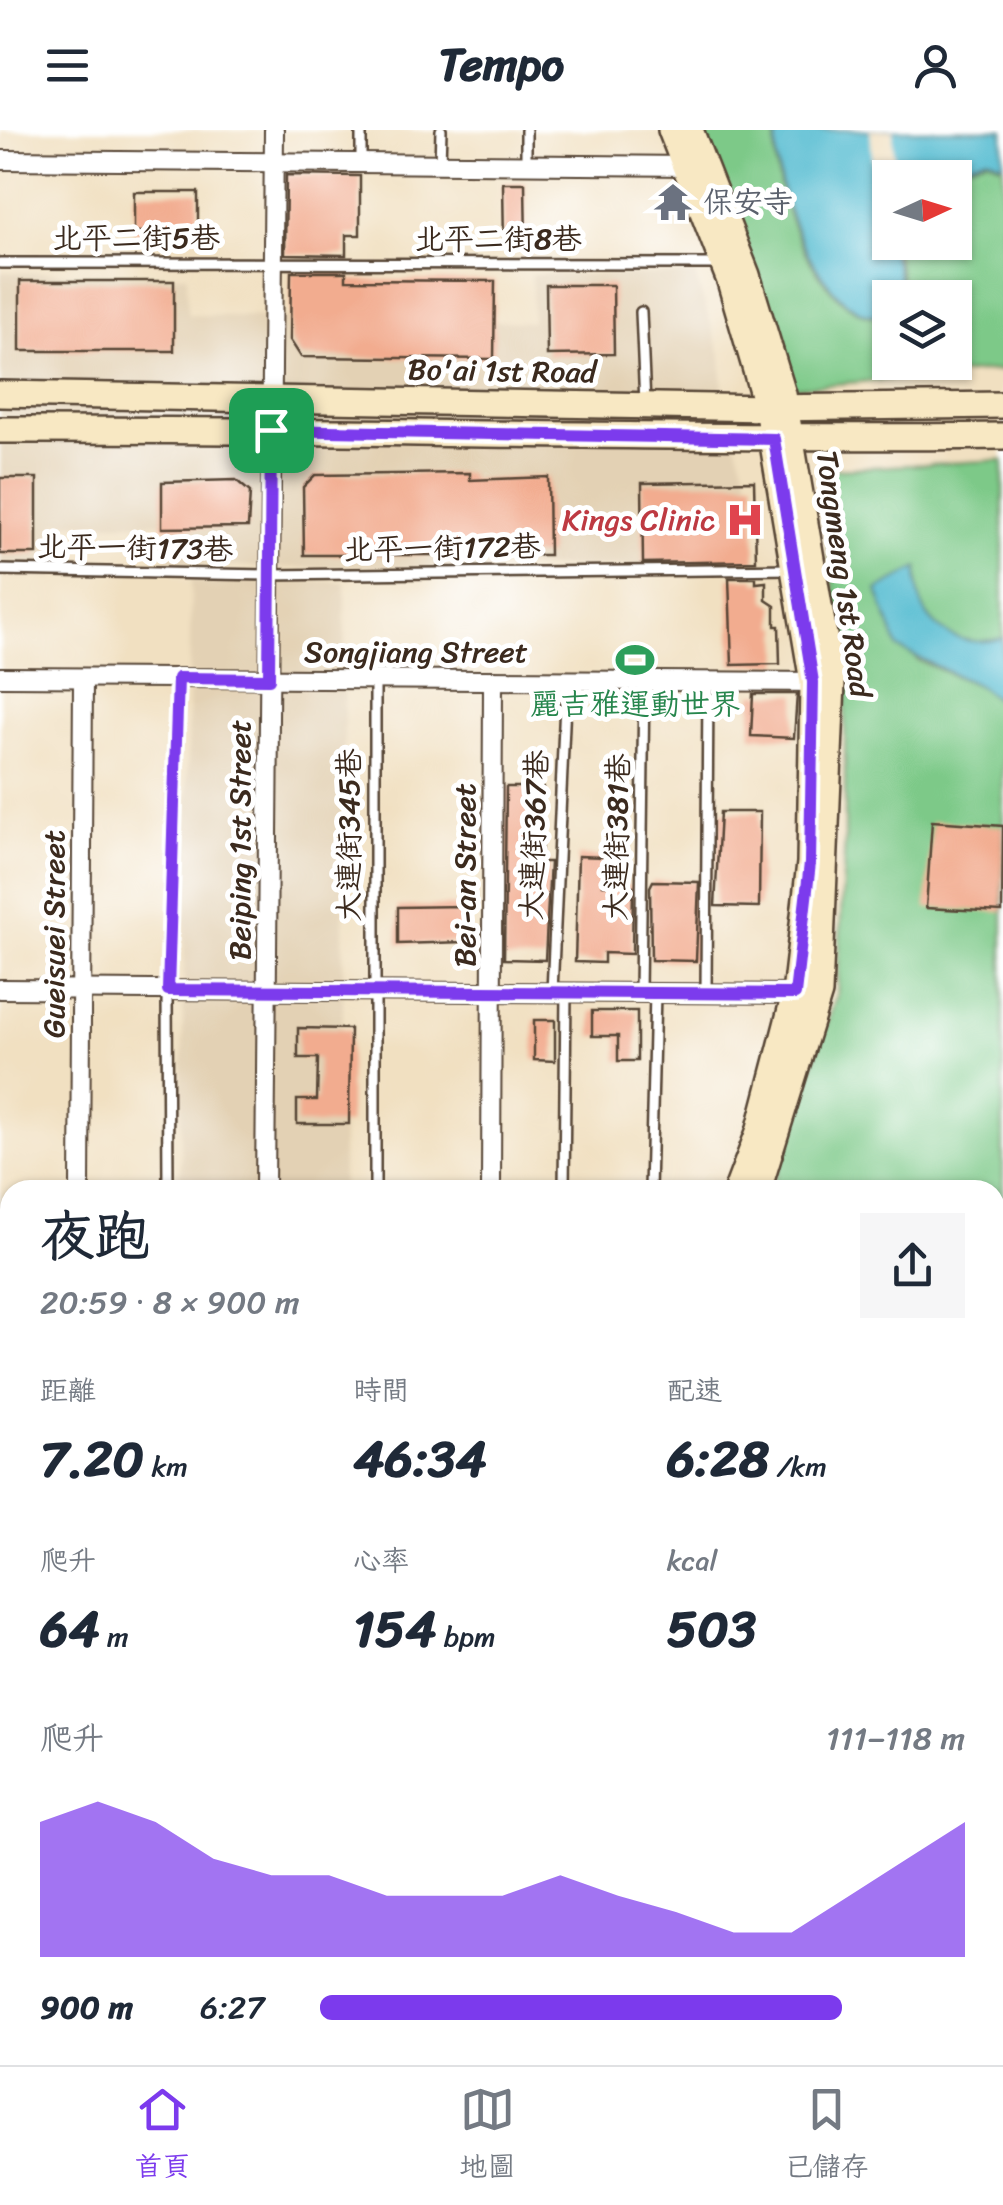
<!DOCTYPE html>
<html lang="zh-TW">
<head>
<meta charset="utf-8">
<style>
	:root { --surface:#fff; --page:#f6f6f7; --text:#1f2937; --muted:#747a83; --line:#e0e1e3; --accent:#7c3aed }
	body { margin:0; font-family:Sriracha,"LXGW WenKai TC",sans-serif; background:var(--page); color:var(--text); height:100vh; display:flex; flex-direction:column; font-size:38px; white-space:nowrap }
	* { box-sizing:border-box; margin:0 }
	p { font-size:32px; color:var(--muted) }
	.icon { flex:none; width:55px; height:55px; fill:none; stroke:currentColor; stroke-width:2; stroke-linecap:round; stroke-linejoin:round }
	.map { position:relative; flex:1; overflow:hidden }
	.sheet { position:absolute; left:0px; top:1050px; width:1005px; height:885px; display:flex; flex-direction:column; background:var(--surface); border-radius:30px 30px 0 0; box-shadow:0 2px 8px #0004 }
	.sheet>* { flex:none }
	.needle { width:65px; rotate:86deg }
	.tools { position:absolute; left:872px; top:30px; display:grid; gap:20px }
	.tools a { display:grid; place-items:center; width:100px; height:100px; border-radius:0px; background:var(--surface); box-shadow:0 2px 8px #0004; font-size:50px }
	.pin { position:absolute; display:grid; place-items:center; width:85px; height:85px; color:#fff; margin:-42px; border-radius:20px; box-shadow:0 5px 15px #0006 }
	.round { display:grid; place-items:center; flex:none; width:105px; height:105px; border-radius:0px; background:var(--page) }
	.headline { display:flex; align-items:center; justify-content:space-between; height:170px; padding:0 40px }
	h1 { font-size:55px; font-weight:700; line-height:75px }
	.metrics { display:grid; grid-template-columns:repeat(3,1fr); gap:15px; height:170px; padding:10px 40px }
	.metrics div { display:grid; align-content:center }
	.metrics b { font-size:50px; font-weight:700 }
	.metrics small { font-size:28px; font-weight:400 }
	.metrics p { font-size:28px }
	.chart { height:280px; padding:20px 40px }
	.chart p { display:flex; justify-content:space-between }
	.chart svg { width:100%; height:180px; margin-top:10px; fill:var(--accent); opacity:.7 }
	ul { padding:0 40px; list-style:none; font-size:32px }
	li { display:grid; grid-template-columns:160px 120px 1fr; align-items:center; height:75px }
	li i { height:25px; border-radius:12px; background:var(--accent) }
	header { display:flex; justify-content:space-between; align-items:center; height:130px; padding:0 40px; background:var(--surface); font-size:45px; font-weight:700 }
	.dock { display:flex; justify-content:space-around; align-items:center; height:140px; border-top:2px solid var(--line); background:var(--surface); font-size:28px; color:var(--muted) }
	.dock a { display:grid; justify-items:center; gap:5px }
	.dock .on { color:var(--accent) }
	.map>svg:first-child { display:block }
	.built { fill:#e3d1b4 }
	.industrial { fill:#cac3b8 }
	.green { fill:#7dc988; stroke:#5c7a53; stroke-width:2.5 }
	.water { fill:#53bbd0; stroke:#477277; stroke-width:2.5 }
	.pier { fill:#f1e0c1 }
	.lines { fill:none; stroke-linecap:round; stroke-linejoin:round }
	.stream { stroke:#53bbd0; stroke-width:5 }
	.building { fill:#f2ac8f }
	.lane-casing { stroke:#564536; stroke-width:14 }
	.street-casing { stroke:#564536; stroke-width:22 }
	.secondary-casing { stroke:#564536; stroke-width:30 }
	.lane { stroke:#fff; stroke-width:9 }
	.street { stroke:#fff; stroke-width:18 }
	.secondary { stroke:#f8e8c3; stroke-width:25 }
	.route-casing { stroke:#fff; stroke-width:20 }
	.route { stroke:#7c3aed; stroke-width:12 }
	.labels { text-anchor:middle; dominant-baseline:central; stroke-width:10; stroke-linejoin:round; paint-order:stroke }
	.worship-label { font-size:30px; fill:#5b616d; stroke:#fff; text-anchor:start }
	.street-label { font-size:30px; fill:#3b2a1e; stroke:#fff }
	.health-label { font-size:30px; fill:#be3a42; stroke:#fff; text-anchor:end }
	.leisure-label { font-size:30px; fill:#27864d; stroke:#fff }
</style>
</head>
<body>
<header><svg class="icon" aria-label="menu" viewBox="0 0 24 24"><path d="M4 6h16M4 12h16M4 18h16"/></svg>Tempo<svg class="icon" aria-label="person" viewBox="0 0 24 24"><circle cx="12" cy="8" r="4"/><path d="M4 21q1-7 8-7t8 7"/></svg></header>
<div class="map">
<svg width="1003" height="1935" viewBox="0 0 1003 1935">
	<rect width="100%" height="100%" fill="#fff"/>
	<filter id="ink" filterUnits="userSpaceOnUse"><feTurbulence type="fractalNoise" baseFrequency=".01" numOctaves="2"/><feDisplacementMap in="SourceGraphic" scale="20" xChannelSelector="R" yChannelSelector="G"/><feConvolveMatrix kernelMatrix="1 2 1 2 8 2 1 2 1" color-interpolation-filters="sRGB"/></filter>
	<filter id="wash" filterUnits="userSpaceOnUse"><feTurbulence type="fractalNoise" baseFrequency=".0048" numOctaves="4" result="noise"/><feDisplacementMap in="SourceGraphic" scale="40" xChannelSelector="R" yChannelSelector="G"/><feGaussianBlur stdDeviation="2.25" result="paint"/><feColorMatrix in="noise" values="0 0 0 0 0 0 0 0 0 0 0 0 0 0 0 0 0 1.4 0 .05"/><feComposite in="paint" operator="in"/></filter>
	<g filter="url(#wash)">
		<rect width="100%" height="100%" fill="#f1e0c1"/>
		<g class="built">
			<polygon points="0,142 187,145 188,185 532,192 532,144 695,145 721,225 724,278 748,347 749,436 286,438 166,433 166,393 55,393 54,448 0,447"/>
			<polygon points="191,448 345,452 342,1060 180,1060"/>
			<polygon points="0,1849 10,1849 10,1925 107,1925 108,1935 0,1935"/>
		</g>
		<g class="industrial">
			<polygon points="1003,1417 1003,1604 995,1606 995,1424"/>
			<polygon points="1003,1678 1003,1935 508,1935 516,1925 995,1925 995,1680"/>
		</g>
		<g class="green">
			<path d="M 690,0 L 776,0 C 769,56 807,156 860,183 C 868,187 881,187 890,189 L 890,232 L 955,232 L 955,168 L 905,167 L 894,113 L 955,112 L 955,48 L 934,47 L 987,29 L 1003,36 L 1003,240 L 788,258 Z"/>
			<path d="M 1003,330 L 1003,508 C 954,522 911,492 918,439 L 878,460 L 917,530 L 979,556 L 1003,574 L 1003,1278 L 995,1289 L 995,1060 L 771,1060 L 837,864 L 845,709 L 845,552 L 819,340 Z"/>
		</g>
		<g class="water">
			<path d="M 777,0 L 1003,0 L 1003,34 L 987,27 L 931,47 L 890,48 L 890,112 L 904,167 L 890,168 L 890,187 C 880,185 867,186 859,181 C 809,153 770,55 777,0 Z"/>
			<path d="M 918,438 C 911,491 954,522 1003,508 L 1003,574 L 979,556 L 898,518 L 877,460 Z"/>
		</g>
		<polygon class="pier" points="870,0 893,0 895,47 890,48 890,85 875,59"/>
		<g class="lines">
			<g class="stream">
				<polyline points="995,1364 1003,1355"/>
				<polyline points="315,1935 316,1925"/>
			</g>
		</g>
		<g id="blocks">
			<g class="building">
				<polygon points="286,45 360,46 360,105 346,105 346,125 285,124"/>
				<polygon points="503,53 525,53 526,116 504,116"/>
				<rect x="134" y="62" width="64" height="40"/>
				<polygon points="291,142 346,142 346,150 495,151 494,229 301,227 290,210"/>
				<rect x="20" y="151" width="154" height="70"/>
				<polygon points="546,155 613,155 614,224 547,225"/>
				<polygon points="470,343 470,350 548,347 549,425 304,425 303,357 315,345"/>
				<rect x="0" y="348" width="37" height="76"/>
				<polygon points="236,350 250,362 248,397 162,398 162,352"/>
				<polygon points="754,351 756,431 643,433 642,353"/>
				<polygon points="729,448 756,448 756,453 766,452 766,470 775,476 775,496 779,496 780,534 732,535"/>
				<polygon points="753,564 797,564 794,608 751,606"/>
				<polygon points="506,657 543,657 541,732 550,732 545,830 504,829"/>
				<polygon points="720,682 760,682 759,777 715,776"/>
				<polygon points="932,691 1003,696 1002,782 926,778"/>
				<polygon points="578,726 604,727 603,755 633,756 632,824 604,823 604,833 575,832"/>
				<polygon points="653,751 699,752 696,831 651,830 650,757"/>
				<polygon points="464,776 465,812 398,814 398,777"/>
				<polygon points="592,881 637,881 637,931 618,931 618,906 592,906"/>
				<polygon points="534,890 555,890 555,931 534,930"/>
				<polygon points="298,898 350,899 349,994 297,994 297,970 317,970 318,928 298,928"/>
			</g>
		</g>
	</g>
	<g filter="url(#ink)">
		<use href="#blocks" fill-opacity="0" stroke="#564536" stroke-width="2.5"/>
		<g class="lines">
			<g class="lane-casing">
				<g id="lane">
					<polyline points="361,32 361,0"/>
					<polyline points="440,34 441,0"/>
					<polyline points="526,34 526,0"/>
					<polyline points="0,133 720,134"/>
					<polyline points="641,182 645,274"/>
					<polyline points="0,440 269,445 793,439"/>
					<polyline points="552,862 566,551"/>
					<polyline points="640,863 644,551"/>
					<polyline points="706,863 708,552"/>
					<polyline points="168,1060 167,860 178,548"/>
					<polyline points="375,1060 375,549"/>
					<polyline points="564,1060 566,862"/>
					<polyline points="650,1060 655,863"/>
					<polyline points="995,1243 1003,1242"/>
					<polyline points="995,1410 1003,1402"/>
					<polyline points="995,1789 1003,1779"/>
					<polyline points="844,1925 853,1935"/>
					<polyline points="341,1935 343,1925"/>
					<polyline points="522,1935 528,1925"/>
				</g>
			</g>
			<g class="street-casing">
				<g id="street">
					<polyline points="0,30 692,36"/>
					<polyline points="0,547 822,552"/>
					<polyline points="0,859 804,864"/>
					<polyline points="80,1060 83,548"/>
					<polyline points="265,1060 274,0"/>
					<polyline points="491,1060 493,550"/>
					<polyline points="0,1181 10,1181"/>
					<polyline points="0,1491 10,1491"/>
				</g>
			</g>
			<g class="secondary-casing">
				<g id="secondary">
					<polyline points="671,0 730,151 767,278 813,552 810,733 795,864 759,1002 737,1060"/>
					<polyline points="690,0 747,145 783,264 832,552 819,863 758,1060"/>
					<polyline points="0,264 767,278 1003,275"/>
					<path d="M 0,300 C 334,299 669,310 1003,306"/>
					<polyline points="995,1647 1003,1645"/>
					<polyline points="0,1810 10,1810"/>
					<polyline points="221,1935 228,1925"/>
					<polyline points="243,1935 251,1925"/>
				</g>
			</g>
			<use href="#lane" class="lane"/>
			<use href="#street" class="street"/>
			<use href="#secondary" class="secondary"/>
		</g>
	</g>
	<g class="lines" filter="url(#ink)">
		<g class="route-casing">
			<polygon id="route" points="271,300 774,309 813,552 810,733 795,864 168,860 178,548 269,549"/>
		</g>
		<use href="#route" class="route"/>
	</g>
	<defs>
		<g id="temple-bare" transform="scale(3)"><path d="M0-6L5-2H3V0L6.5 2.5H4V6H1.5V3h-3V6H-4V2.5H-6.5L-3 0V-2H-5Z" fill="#6b7280" stroke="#fff" stroke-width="2.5" paint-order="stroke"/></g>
		<g id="hospital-bare" transform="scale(3)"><path d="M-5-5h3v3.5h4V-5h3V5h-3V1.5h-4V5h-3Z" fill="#e0444e" stroke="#fff" stroke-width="2.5" paint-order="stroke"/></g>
		<g id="stadium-bare" transform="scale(3)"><path d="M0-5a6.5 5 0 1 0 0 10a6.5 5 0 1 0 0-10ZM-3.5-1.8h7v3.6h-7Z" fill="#2e9e5b" stroke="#fff" stroke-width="2.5" paint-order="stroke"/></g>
	</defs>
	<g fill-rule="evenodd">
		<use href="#temple-bare" x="673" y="72"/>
		<use href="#hospital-bare" x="745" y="390"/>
		<use href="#stadium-bare" x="635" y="530"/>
	</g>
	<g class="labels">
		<g class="worship-label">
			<text x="703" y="72">保安寺</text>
		</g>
		<g class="street-label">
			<text x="136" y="108">北平二街5巷</text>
			<text x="498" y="109">北平二街8巷</text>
			<text transform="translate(502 241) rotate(1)">Bo'ai 1st Road</text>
			<text transform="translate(135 418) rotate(1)">北平一街173巷</text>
			<text transform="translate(442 418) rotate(-1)">北平一街172巷</text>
			<text transform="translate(844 444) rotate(82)">Tongmeng 1st Road</text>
			<text x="416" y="522">Songjiang Street</text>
			<text transform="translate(349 705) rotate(-90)">大連街345巷</text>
			<text transform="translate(534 705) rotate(-88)">大連街367巷</text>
			<text transform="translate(617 707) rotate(-89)">大連街381巷</text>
			<text transform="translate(240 710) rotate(-90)">Beiping 1st Street</text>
			<text transform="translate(465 745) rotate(-90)">Bei-an Street</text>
			<text transform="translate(54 804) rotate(-90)">Gueisuei Street</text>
		</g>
		<g class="health-label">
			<text x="715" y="390">Kings Clinic</text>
		</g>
		<g class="leisure-label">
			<text x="635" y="574">麗吉雅運動世界</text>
		</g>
	</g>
</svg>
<div class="tools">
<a><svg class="needle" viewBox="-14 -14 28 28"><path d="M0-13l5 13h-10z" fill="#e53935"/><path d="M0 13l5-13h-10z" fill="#747a83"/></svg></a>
<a><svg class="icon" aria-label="layers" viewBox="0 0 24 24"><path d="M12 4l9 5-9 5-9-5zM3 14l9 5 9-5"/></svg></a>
</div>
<div class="pin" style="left:271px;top:300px;background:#1e9e55"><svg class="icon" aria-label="arrive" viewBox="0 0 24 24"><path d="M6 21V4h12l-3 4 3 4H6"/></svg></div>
<section class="sheet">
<div class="headline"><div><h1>夜跑</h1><p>20:59 · 8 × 900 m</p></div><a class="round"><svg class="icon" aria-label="share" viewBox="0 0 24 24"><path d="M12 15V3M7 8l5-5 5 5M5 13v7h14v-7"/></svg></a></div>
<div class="metrics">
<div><p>距離</p><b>7.20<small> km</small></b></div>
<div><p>時間</p><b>46:34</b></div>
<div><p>配速</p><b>6:28<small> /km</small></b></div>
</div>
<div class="metrics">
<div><p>爬升</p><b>64<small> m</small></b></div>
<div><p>心率</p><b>154<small> bpm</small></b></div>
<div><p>kcal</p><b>503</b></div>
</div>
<div class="chart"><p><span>爬升</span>111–118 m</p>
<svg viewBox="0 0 160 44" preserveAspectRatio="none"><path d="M0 44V11L10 6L20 11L30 20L40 24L50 24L60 29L70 29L80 29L90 24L100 29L110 33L120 38L130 38L140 29L150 20L160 11V44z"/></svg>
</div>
<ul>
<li><b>900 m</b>6:27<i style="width:81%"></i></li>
</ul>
</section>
</div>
<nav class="dock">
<a class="on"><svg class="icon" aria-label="home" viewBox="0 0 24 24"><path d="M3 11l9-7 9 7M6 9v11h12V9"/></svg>首頁</a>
<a><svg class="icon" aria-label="map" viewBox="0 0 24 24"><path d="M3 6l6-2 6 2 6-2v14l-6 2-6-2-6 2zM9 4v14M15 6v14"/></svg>地圖</a>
<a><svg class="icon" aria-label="saved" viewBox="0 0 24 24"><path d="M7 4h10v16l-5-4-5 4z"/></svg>已儲存</a>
</nav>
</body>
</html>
